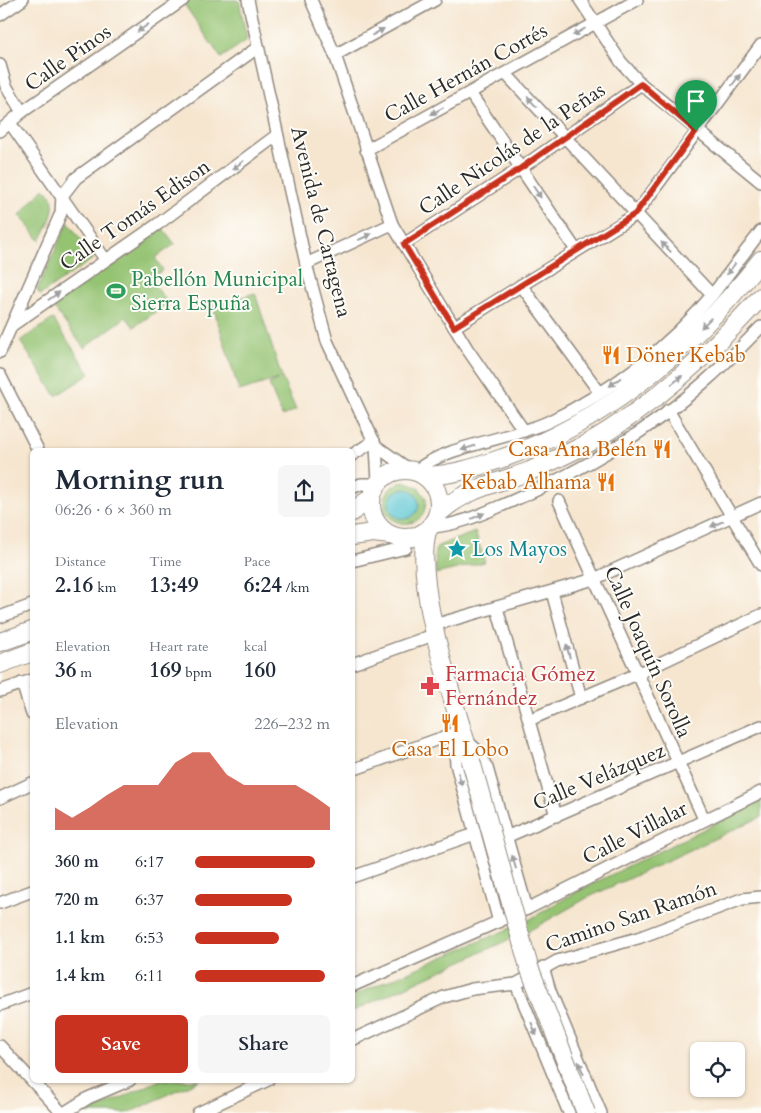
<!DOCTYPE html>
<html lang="en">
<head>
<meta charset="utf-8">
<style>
	:root { --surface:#fff; --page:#f6f6f7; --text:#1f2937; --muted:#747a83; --accent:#c8321e }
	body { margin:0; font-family:Cardo,serif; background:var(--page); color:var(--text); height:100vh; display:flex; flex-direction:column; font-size:19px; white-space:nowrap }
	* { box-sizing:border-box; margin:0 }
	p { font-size:16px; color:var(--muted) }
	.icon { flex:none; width:28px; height:28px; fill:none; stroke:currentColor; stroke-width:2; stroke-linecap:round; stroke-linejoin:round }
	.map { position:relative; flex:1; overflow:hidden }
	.details { position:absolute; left:30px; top:448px; width:325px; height:635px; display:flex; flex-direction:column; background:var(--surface); border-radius:8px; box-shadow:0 1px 4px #0004 }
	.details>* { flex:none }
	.buttons { position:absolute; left:690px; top:1042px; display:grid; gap:10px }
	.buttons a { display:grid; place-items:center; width:55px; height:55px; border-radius:8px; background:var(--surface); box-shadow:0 1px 4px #0004; font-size:25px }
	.pin { position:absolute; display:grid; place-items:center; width:42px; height:42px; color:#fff; margin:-51px -21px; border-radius:50% 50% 50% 0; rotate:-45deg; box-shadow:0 0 5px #0007 }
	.pin .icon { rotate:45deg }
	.round { display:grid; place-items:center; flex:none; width:52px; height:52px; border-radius:8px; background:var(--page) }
	.head { display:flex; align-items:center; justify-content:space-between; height:85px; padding:0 25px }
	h1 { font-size:28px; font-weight:800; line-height:38px }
	.metrics { display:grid; grid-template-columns:repeat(3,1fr); gap:8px; height:85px; padding:5px 25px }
	.metrics div { display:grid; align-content:center }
	.metrics b { font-size:21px; font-weight:800 }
	.metrics small { font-size:14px; font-weight:400 }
	.metrics p { font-size:14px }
	.chart { height:140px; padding:10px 25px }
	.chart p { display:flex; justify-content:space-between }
	.chart svg { width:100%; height:90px; margin-top:5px; fill:var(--accent); opacity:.7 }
	.button { display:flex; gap:10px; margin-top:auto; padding:10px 25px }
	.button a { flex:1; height:58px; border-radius:8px; background:var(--accent); color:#fff; font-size:20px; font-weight:800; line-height:58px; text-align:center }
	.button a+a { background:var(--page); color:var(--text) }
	ul { padding:0 25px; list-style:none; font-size:16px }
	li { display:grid; grid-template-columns:80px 60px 1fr; align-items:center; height:38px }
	li i { height:12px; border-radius:6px; background:var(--accent) }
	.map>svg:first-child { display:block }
	.green { fill:#94c372; stroke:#60774e; fill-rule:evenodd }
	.water { fill:#5ac6d3; stroke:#42787f }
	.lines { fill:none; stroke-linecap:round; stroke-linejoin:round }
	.street-casing { stroke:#90887e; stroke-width:14 }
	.primary-casing { stroke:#90887e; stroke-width:20 }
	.street { stroke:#fff; stroke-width:11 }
	.primary { stroke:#fff; stroke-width:18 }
	.primary-bridge-casing { stroke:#90887e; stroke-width:20; stroke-linecap:butt }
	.primary-bridge { stroke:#fff; stroke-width:18 }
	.oneway { fill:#a0a0a0 }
	.route-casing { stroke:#fff; stroke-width:10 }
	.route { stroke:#c8321e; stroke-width:6 }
	.labels { text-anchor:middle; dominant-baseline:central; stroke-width:4; stroke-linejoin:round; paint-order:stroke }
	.street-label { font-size:21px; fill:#2b2b2b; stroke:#fdfcf7 }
	.leisure-label { font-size:21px; fill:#27864d; stroke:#fdfcf7; text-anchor:start }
	.food-label { font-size:21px; fill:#c56008; stroke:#fdfcf7; text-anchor:end }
	.culture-label { font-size:21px; fill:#0d838f; stroke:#fdfcf7; text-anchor:start }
	.health-label { font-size:21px; fill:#be3a42; stroke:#fdfcf7; text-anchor:start }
</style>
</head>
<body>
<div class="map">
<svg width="761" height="1113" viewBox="0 0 761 1113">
	<rect width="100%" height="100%" fill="#fdfcf7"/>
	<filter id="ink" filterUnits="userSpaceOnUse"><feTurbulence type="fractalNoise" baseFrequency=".02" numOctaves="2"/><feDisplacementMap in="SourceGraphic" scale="10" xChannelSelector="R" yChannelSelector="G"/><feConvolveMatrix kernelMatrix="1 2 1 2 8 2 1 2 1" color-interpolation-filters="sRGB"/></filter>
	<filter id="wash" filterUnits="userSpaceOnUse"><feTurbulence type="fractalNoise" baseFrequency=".0096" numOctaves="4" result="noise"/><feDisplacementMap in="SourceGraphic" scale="20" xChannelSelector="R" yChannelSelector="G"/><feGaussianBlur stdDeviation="1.12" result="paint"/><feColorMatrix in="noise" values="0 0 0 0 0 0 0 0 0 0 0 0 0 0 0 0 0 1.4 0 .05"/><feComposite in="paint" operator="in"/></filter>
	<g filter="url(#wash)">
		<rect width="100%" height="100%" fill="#f6e6d0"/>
		<g class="green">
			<polygon points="189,0 239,0 247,40 221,58 184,4"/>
			<path d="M 44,188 C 63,203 48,224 40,241 L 20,215 Z"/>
			<polygon points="68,222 94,258 40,295 37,290"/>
			<polygon points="161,226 175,244 155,258 163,270 150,279 168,303 134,327 126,317 84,348 53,307"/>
			<polygon points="255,293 282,378 296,410 282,416 269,384 278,379 239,391 213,306"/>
			<polygon points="53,319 90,374 56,396 20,341"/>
			<path d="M 404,482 L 418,487 L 426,498 C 428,538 374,526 386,496 C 389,487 396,484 404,482 ZM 405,489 L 395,516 C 385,505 390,491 405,489 Z"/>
			<polygon points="475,532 485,562 436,574 435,551 438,546"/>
			<polygon points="761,801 761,817 587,898 534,928 353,1011 352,996 527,921 578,891"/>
			<polygon points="160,1080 200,1080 128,1113 88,1113"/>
		</g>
		<circle class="water" cx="404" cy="504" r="15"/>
	</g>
	<g filter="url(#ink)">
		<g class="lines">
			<g class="street-casing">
				<g id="street">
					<polyline points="248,0 306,264 327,341 376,446 378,481"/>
					<polyline points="311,0 335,55 392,224 468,350 524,431"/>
					<polyline points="580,0 621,62 641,84 761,182"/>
					<polyline points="0,15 22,0"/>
					<polyline points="335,55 435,0"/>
					<polyline points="0,65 6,86 22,112"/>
					<polyline points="506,74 712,295"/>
					<polyline points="470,93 576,250"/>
					<polyline points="10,123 105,259"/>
					<polyline points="0,131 22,112 183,0"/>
					<polyline points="366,150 637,0"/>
					<polyline points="404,244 521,168 641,84"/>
					<polyline points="306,264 392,224"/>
					<polyline points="521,285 600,393"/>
					<polyline points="14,324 158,224 277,135"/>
					<polyline points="454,327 635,215 761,45"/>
					<polyline points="0,352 61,213 62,196 76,178 257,48"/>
					<polyline points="0,375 38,450"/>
					<polyline points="668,410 761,565"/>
					<polyline points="376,446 410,470"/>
					<polyline points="352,455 374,441"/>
					<path d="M 416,471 C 445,445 513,439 550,421 C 611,392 670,346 713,294 C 729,273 745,252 761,231"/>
					<polyline points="352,488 361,484 376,484"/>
					<polyline points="559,501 704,819"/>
					<path d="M 431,527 C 460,525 484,513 510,502 C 580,472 653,429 709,378 C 727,362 744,344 761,327"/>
					<polyline points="352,561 406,548"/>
					<polyline points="552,592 581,698"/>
					<polyline points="497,608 556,816"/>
					<polyline points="0,617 32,605"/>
					<polyline points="434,625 594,579 761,503"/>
					<polyline points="352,664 436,634"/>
					<polyline points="22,683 32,714"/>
					<polyline points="0,691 32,680"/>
					<polyline points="457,720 454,737 456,764 499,922"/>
					<polyline points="529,720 637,674 761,615"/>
					<polyline points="467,741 478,751 487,768 527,909"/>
					<polyline points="352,770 455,733"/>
					<polyline points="0,798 32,783"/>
					<polyline points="506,837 761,726"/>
					<polyline points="352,877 475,834"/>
					<polyline points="0,903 32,891"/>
					<polyline points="543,967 550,991 601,1113"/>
					<polyline points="516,984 569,1113"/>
					<polyline points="352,986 527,909 761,792"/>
					<polyline points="0,1005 32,993"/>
					<polyline points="352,1040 444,997 472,989 516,984 557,961 638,938 742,899 761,897"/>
					<polyline points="0,1046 62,1113"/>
					<polyline points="64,1113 88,1098 130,1080"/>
					<polyline points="198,1113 268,1080"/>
				</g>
			</g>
			<g class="primary-casing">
				<g id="primary">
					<circle cx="405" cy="504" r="34"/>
					<path d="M 426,476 C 454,475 477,467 503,458 C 607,421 693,347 761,260"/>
					<polyline points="352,512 371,498"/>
					<path d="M 438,514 C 464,489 498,483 530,471 C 548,463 567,454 585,445 C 652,407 709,354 761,297"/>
					<path d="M 427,531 C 413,587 455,702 471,761"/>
					<polyline points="352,536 373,533 390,535"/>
					<polyline points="0,642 32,631"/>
					<polyline points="0,664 32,652"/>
				</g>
			</g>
			<use href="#street" class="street"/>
			<use href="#primary" class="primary"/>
			<g class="primary-bridge-casing">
				<polyline id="primary-bridge" points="471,761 529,967 586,1113"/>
			</g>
			<use href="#primary-bridge" class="primary-bridge"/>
		</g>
		<defs><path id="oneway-solid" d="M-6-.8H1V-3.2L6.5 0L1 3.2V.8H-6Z" transform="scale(1.25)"/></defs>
		<g class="oneway">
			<use href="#oneway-solid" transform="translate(143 28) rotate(145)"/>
			<use href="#oneway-solid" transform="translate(378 32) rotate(-29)"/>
			<use href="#oneway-solid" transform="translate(579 32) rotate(150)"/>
			<use href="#oneway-solid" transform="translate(736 80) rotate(-53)"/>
			<use href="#oneway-solid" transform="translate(532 102) rotate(-132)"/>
			<use href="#oneway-solid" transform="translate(437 111) rotate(151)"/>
			<use href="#oneway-solid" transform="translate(238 165) rotate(143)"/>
			<use href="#oneway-solid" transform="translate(537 192) rotate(56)"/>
			<use href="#oneway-solid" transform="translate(365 237) rotate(-25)"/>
			<use href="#oneway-solid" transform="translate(666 247) rotate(-134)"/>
			<use href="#oneway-solid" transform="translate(731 269) rotate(127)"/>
			<use href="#oneway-solid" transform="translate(54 296) rotate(-35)"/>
			<use href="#oneway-solid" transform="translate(706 323) rotate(135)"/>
			<use href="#oneway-solid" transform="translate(677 380) rotate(-39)"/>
			<use href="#oneway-solid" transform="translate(615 382) rotate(143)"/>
			<use href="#oneway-solid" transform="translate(468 448) rotate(163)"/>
			<use href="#oneway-solid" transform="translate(478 516) rotate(-23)"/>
			<use href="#oneway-solid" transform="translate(717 524) rotate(156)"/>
			<use href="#oneway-solid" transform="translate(568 651) rotate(-105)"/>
			<use href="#oneway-solid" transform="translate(460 779) rotate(75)"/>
			<use href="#oneway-solid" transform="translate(514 862) rotate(-106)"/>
			<use href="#oneway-solid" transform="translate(534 1029) rotate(68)"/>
			<use href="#oneway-solid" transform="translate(581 1068) rotate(-112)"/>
		</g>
	</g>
	<g class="lines" filter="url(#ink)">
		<g class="route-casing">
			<polygon id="route" points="641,84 696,131 635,214 454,327 404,244 521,168"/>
		</g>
		<use href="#route" class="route"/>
	</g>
	<defs>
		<g id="stadium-bare" transform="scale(1.5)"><path d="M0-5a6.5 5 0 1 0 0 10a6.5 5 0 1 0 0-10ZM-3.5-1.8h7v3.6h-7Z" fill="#2e9e5b" stroke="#fdfcf7" stroke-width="2.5" paint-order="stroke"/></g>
		<g id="restaurant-bare" transform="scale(1.5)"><path d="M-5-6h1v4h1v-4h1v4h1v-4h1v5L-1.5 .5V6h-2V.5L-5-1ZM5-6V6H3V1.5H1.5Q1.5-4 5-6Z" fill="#e8710a" stroke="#fdfcf7" stroke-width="2.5" paint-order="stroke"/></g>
		<g id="sight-bare" transform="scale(1.5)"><path d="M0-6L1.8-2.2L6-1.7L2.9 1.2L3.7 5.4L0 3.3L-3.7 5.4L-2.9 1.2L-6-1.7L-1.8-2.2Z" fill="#0f9aa8" stroke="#fdfcf7" stroke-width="2.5" paint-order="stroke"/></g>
		<g id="pharmacy-bare" transform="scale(1.5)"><path d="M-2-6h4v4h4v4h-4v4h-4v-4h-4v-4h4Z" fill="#e0444e" stroke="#fdfcf7" stroke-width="2.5" paint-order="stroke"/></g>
	</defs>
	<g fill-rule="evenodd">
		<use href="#stadium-bare" x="116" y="291"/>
		<use href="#restaurant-bare" x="611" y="355"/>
		<use href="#restaurant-bare" x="662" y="449"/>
		<use href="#restaurant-bare" x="606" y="482"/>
		<use href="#sight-bare" x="457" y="549"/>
		<use href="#pharmacy-bare" x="430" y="686"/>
		<use href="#restaurant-bare" x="450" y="723"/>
	</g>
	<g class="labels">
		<g class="street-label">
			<text transform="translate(68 58) rotate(-35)">Calle Pinos</text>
			<text transform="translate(466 73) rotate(-29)">Calle Hernán Cortés</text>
			<text transform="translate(512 149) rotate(-34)">Calle Nicolás de la Peñas</text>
			<text transform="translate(135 215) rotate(-35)">Calle Tomás Edison</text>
			<text transform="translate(321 222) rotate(76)">Avenida de Cartagena</text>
			<text transform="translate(648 652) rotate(66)">Calle Joaquín Sorolla</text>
			<text transform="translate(599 777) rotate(-23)">Calle Velázquez</text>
			<text transform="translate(635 833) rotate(-27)">Calle Villalar</text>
			<text transform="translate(631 917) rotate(-19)">Camino San Ramón</text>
		</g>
		<g class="leisure-label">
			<text x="131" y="279">Pabellón Municipal<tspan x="131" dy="24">Sierra Espuña</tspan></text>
		</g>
		<g class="food-label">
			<text x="626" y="355" text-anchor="start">Döner Kebab</text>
			<text x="647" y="449">Casa Ana Belén</text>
			<text x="591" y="482">Kebab Alhama</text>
			<text x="450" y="749" text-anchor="middle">Casa El Lobo</text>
		</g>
		<g class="culture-label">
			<text x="472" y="549">Los Mayos</text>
		</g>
		<g class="health-label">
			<text x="445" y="674">Farmacia Gómez<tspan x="445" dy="24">Fernández</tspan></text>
		</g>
	</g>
</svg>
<div class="buttons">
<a><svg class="icon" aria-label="locate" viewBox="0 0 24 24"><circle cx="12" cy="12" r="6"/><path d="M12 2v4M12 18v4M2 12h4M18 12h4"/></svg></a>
</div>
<div class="pin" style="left:696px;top:131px;background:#1e9e55"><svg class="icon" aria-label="arrive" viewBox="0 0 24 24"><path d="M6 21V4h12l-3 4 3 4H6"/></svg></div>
<section class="details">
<div class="head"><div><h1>Morning run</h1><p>06:26 · 6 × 360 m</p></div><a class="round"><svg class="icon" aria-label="share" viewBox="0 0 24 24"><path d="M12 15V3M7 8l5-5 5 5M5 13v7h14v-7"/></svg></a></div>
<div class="metrics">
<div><p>Distance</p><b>2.16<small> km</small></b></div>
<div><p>Time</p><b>13:49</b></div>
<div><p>Pace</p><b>6:24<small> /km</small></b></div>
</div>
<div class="metrics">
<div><p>Elevation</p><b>36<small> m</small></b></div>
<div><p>Heart rate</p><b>169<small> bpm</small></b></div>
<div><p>kcal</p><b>160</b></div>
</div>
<div class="chart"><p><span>Elevation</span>226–232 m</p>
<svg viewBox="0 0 160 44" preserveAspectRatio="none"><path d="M0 44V33L10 38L20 33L30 27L40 22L50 22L60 22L70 11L80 6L90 6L100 17L110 22L120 22L130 22L140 22L150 27L160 33V44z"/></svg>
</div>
<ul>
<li><b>360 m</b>6:17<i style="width:89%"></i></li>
<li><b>720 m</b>6:37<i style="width:72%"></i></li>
<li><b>1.1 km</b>6:53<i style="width:62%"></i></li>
<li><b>1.4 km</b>6:11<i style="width:96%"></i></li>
</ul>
<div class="button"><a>Save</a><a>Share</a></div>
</section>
</div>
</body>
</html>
